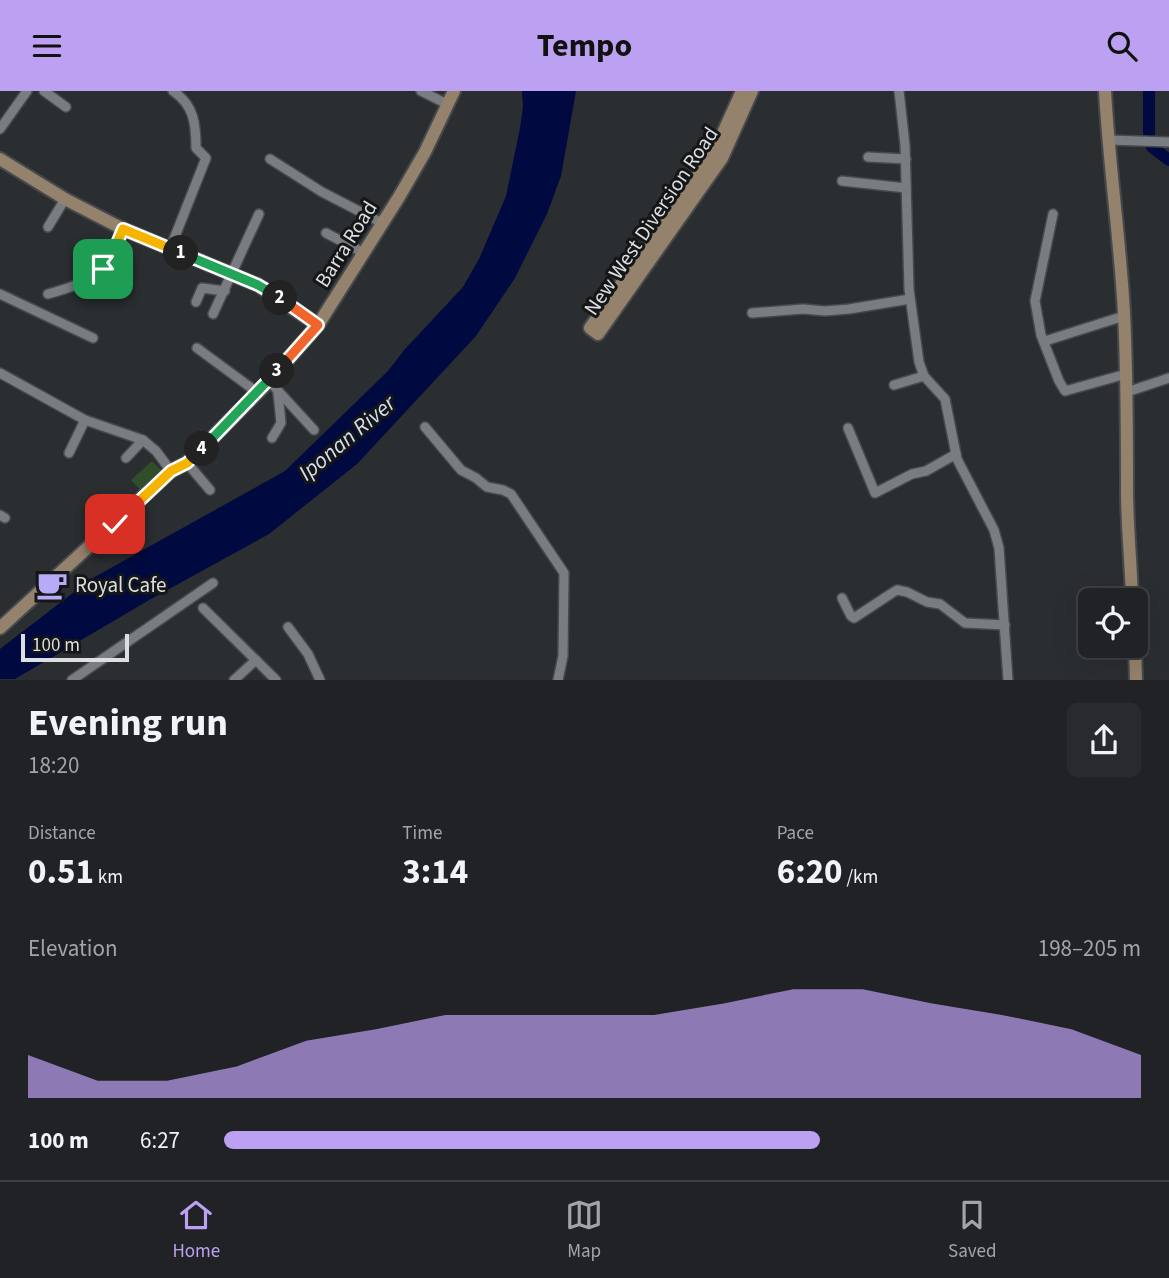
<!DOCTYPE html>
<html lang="en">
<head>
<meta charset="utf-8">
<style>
	:root { --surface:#202225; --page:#282a2d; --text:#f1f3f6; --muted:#a2a4a7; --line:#3d3f42; --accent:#bca0f2 }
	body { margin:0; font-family:"Source Sans 3",sans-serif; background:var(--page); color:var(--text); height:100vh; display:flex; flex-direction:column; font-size:26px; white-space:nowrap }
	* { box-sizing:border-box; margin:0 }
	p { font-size:23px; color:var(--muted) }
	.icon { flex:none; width:38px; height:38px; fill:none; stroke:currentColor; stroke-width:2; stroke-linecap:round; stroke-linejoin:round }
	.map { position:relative; height:589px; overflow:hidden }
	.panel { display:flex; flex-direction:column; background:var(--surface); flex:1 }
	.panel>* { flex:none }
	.fabs { position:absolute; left:1078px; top:497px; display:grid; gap:14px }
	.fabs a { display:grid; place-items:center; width:70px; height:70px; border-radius:10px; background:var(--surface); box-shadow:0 7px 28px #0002,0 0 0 2px var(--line); font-size:35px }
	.scale { position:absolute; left:21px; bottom:18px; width:108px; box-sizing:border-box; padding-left:7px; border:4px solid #dcdee0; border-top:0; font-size:19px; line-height:24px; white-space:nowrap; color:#dcdee0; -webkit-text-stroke:5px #141617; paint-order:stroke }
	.pin { position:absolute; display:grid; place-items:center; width:60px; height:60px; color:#fff; margin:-30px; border-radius:14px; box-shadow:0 4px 10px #0006 }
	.km { position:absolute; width:35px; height:35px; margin:-18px; border-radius:50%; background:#222; color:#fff; font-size:19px; line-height:35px; text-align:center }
	.round { display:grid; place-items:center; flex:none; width:74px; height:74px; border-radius:10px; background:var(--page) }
	.head { display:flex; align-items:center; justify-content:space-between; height:119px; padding:0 28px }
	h1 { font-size:38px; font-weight:700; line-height:52px }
	.figures { display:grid; grid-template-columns:repeat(3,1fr); gap:10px; height:119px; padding:7px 28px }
	.figures div { display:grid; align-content:center }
	.figures b { font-size:35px; font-weight:700 }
	.figures small { font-size:19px; font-weight:400 }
	.figures p { font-size:19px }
	.chart { height:196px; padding:14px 28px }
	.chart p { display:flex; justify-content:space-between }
	.chart svg { width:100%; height:126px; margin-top:7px; fill:var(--accent); opacity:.7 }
	ul { padding:0 28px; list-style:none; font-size:23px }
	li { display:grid; grid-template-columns:112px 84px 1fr; align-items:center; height:52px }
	li i { height:18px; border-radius:9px; background:var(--accent) }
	header { display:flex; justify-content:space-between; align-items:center; height:91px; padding:0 28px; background:var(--accent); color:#111; font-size:32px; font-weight:700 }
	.menu { display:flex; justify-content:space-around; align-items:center; height:98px; border-top:2px solid var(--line); background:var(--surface); font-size:19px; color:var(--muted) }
	.menu a { display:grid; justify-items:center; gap:4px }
	.menu .on { color:var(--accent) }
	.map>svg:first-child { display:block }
	.garden { fill:#304f28 }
	.water { fill:#000a41 }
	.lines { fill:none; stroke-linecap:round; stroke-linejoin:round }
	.river { stroke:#000a41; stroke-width:12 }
	.street-casing { stroke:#474a4d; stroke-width:12 }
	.secondary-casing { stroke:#474a4d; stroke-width:16 }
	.street { stroke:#797d81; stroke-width:9 }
	.secondary { stroke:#94826d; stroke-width:12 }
	.split-1-casing { stroke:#fff; stroke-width:14 }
	.split-2-casing { stroke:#fff; stroke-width:14 }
	.split-3-casing { stroke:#fff; stroke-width:14 }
	.split-4-casing { stroke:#fff; stroke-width:14 }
	.split-5-casing { stroke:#fff; stroke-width:14 }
	.split-1 { stroke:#f5b400; stroke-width:9 }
	.split-2 { stroke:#22a559; stroke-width:9 }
	.split-3 { stroke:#f0652b; stroke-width:9 }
	.split-4 { stroke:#22a559; stroke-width:9 }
	.split-5 { stroke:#f5b400; stroke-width:9 }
	.labels { text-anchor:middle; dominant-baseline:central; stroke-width:6; stroke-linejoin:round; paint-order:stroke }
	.street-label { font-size:21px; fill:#dcdee0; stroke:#141617 }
	.poi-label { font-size:21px; fill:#dcdee0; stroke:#141617; text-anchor:start }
	.water-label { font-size:23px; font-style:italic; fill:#d4def0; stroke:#141617 }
</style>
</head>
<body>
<header><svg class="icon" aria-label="menu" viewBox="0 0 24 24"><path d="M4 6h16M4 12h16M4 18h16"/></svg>Tempo<svg class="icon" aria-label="search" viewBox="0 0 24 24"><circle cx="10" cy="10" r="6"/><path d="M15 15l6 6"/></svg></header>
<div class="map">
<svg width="1169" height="589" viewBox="0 0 1169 589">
	<rect width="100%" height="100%" fill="#2a2e31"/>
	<polygon class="garden" points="152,370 165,383 144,403 131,389"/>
	<polygon class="water" points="522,0 576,0 561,85 547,123 515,187 476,245 357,373 269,443 151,508 15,588 0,588 0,558 91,488 285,380 388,280 405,258 463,196 479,168 506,105 520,37 523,16"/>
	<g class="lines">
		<polyline class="river" points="1149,0 1149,49 1152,56 1169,69"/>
		<g class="street-casing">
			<g id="street">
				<polyline points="44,0 66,16"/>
				<polyline points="421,0 447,13"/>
				<polyline points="899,0 905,54 909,198 919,271 924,285 945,308 957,368 994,439 999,457 1008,589"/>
				<polyline points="0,38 27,0"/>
				<polyline points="1108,49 1169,51"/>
				<polyline points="868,66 906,68"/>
				<polyline points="270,68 322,101 382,132"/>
				<polyline points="842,90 906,97"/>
				<polyline points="1053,123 1035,210 1041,244 1059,290 1065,300 1126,283"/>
				<polyline points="48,136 65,108"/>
				<polyline points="326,142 364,162"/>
				<path d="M 170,158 L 206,67 L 196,57 C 196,33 194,14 173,0"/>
				<polyline points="0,203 93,247"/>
				<path d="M 48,203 C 94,190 105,182 123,138"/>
				<polyline points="196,211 202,197 225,200"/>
				<polyline points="752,222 803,218 825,220 849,218 910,208"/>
				<polyline points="213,223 259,123"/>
				<polyline points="1045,250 1124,225"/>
				<polyline points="197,257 258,302"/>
				<polyline points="0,282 85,329 143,349 156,360 171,380"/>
				<polyline points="269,290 314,339"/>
				<polyline points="894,294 924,285"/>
				<polyline points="1127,301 1169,287"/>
				<polyline points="425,336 461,379 476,387 487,396 503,399 511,403 564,482 563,565 558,589"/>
				<polyline points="848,337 875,402 912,383 926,380 956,363"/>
				<polyline points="272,347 281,332 278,302"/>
				<polyline points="69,362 85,329"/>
				<polyline points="126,367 143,349"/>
				<polyline points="187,372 210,399"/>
				<polyline points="0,424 5,427"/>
				<polyline points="842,507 851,525 854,527 892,502 897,499 907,501 927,511 940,513 965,532 1005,534"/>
				<polyline points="203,517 276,589"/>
				<polyline points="288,536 308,563 320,589"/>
				<polyline points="72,589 213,492"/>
				<polyline points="234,589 256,569"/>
			</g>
		</g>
		<g class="secondary-casing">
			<g id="secondary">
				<polyline points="742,0 714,62 590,237 598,243 722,67 752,0"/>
				<path d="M 1105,0 C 1109,74 1120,148 1124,222 C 1127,281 1127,339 1127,398 C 1127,435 1131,472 1132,509"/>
				<polyline points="0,68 65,108 123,138 258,194 318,234"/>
				<polyline points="0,537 171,380 187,372 269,290 318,234 399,106 425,61 454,0"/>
				<polyline points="1135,555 1136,589"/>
			</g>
		</g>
		<use href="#street" class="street"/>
		<use href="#secondary" class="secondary"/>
	</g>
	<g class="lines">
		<g class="split-1-casing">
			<polyline id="split-1" points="103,178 112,164 123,138 181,162"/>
		</g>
		<g class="split-2-casing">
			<polyline id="split-2" points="181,162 258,194 280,207"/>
		</g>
		<g class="split-3-casing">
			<polyline id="split-3" points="277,280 318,234 280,207"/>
		</g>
		<g class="split-4-casing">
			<polyline id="split-4" points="202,358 277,280"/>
		</g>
		<g class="split-5-casing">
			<polyline id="split-5" points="115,433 171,380 187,372 202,358"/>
		</g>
		<use href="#split-1" class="split-1"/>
		<use href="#split-2" class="split-2"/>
		<use href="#split-3" class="split-3"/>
		<use href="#split-4" class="split-4"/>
		<use href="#split-5" class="split-5"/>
	</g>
	<defs>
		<g id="cafe-bare" transform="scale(2.415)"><path d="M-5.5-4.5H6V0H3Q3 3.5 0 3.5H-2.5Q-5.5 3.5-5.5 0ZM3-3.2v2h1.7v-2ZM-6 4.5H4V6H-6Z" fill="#b7abf8" stroke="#141617" stroke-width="2.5" paint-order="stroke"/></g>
	</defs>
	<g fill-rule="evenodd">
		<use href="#cafe-bare" x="52" y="494"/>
	</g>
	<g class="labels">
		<g class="street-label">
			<text transform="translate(651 130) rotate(-56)">New West Diversion Road</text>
			<text transform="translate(346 153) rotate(-58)">Barra Road</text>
		</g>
		<g class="poi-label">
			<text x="75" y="494">Royal Cafe</text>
		</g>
		<g class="water-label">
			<text transform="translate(347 347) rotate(-40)">Iponan River</text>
		</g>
	</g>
</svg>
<div class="fabs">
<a><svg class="icon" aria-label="locate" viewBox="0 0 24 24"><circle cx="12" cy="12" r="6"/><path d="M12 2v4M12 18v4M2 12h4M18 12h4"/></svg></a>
</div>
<div class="scale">100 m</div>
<div class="pin" style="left:103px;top:178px;background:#1e9e55"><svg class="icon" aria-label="arrive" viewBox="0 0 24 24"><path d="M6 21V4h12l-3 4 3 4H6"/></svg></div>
<div class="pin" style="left:115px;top:433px;background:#d93025"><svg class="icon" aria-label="check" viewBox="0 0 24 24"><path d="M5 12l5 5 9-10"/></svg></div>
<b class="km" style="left:181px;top:162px">1</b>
<b class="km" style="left:280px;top:207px">2</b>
<b class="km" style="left:277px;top:280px">3</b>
<b class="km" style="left:202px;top:358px">4</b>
</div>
<section class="panel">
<div class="head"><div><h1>Evening run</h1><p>18:20</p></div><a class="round"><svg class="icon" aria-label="share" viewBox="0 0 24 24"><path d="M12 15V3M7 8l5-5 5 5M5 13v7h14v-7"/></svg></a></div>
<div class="figures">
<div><p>Distance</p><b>0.51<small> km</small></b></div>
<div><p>Time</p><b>3:14</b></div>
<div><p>Pace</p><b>6:20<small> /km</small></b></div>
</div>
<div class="chart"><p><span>Elevation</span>198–205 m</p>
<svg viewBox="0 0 160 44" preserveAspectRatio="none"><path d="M0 44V29L10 38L20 38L30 33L40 24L50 20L60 15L70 15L80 15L90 15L100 11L110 6L120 6L130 11L140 15L150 20L160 29V44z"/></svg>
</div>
<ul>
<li><b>100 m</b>6:27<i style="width:65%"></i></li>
</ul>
</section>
<nav class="menu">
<a class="on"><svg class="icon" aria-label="home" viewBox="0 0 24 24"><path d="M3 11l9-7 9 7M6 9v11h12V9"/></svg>Home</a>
<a><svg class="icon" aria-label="map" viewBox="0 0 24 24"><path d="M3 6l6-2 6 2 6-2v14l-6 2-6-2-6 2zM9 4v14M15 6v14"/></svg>Map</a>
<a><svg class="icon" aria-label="saved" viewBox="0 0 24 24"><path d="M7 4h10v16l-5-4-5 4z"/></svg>Saved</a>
</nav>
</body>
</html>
